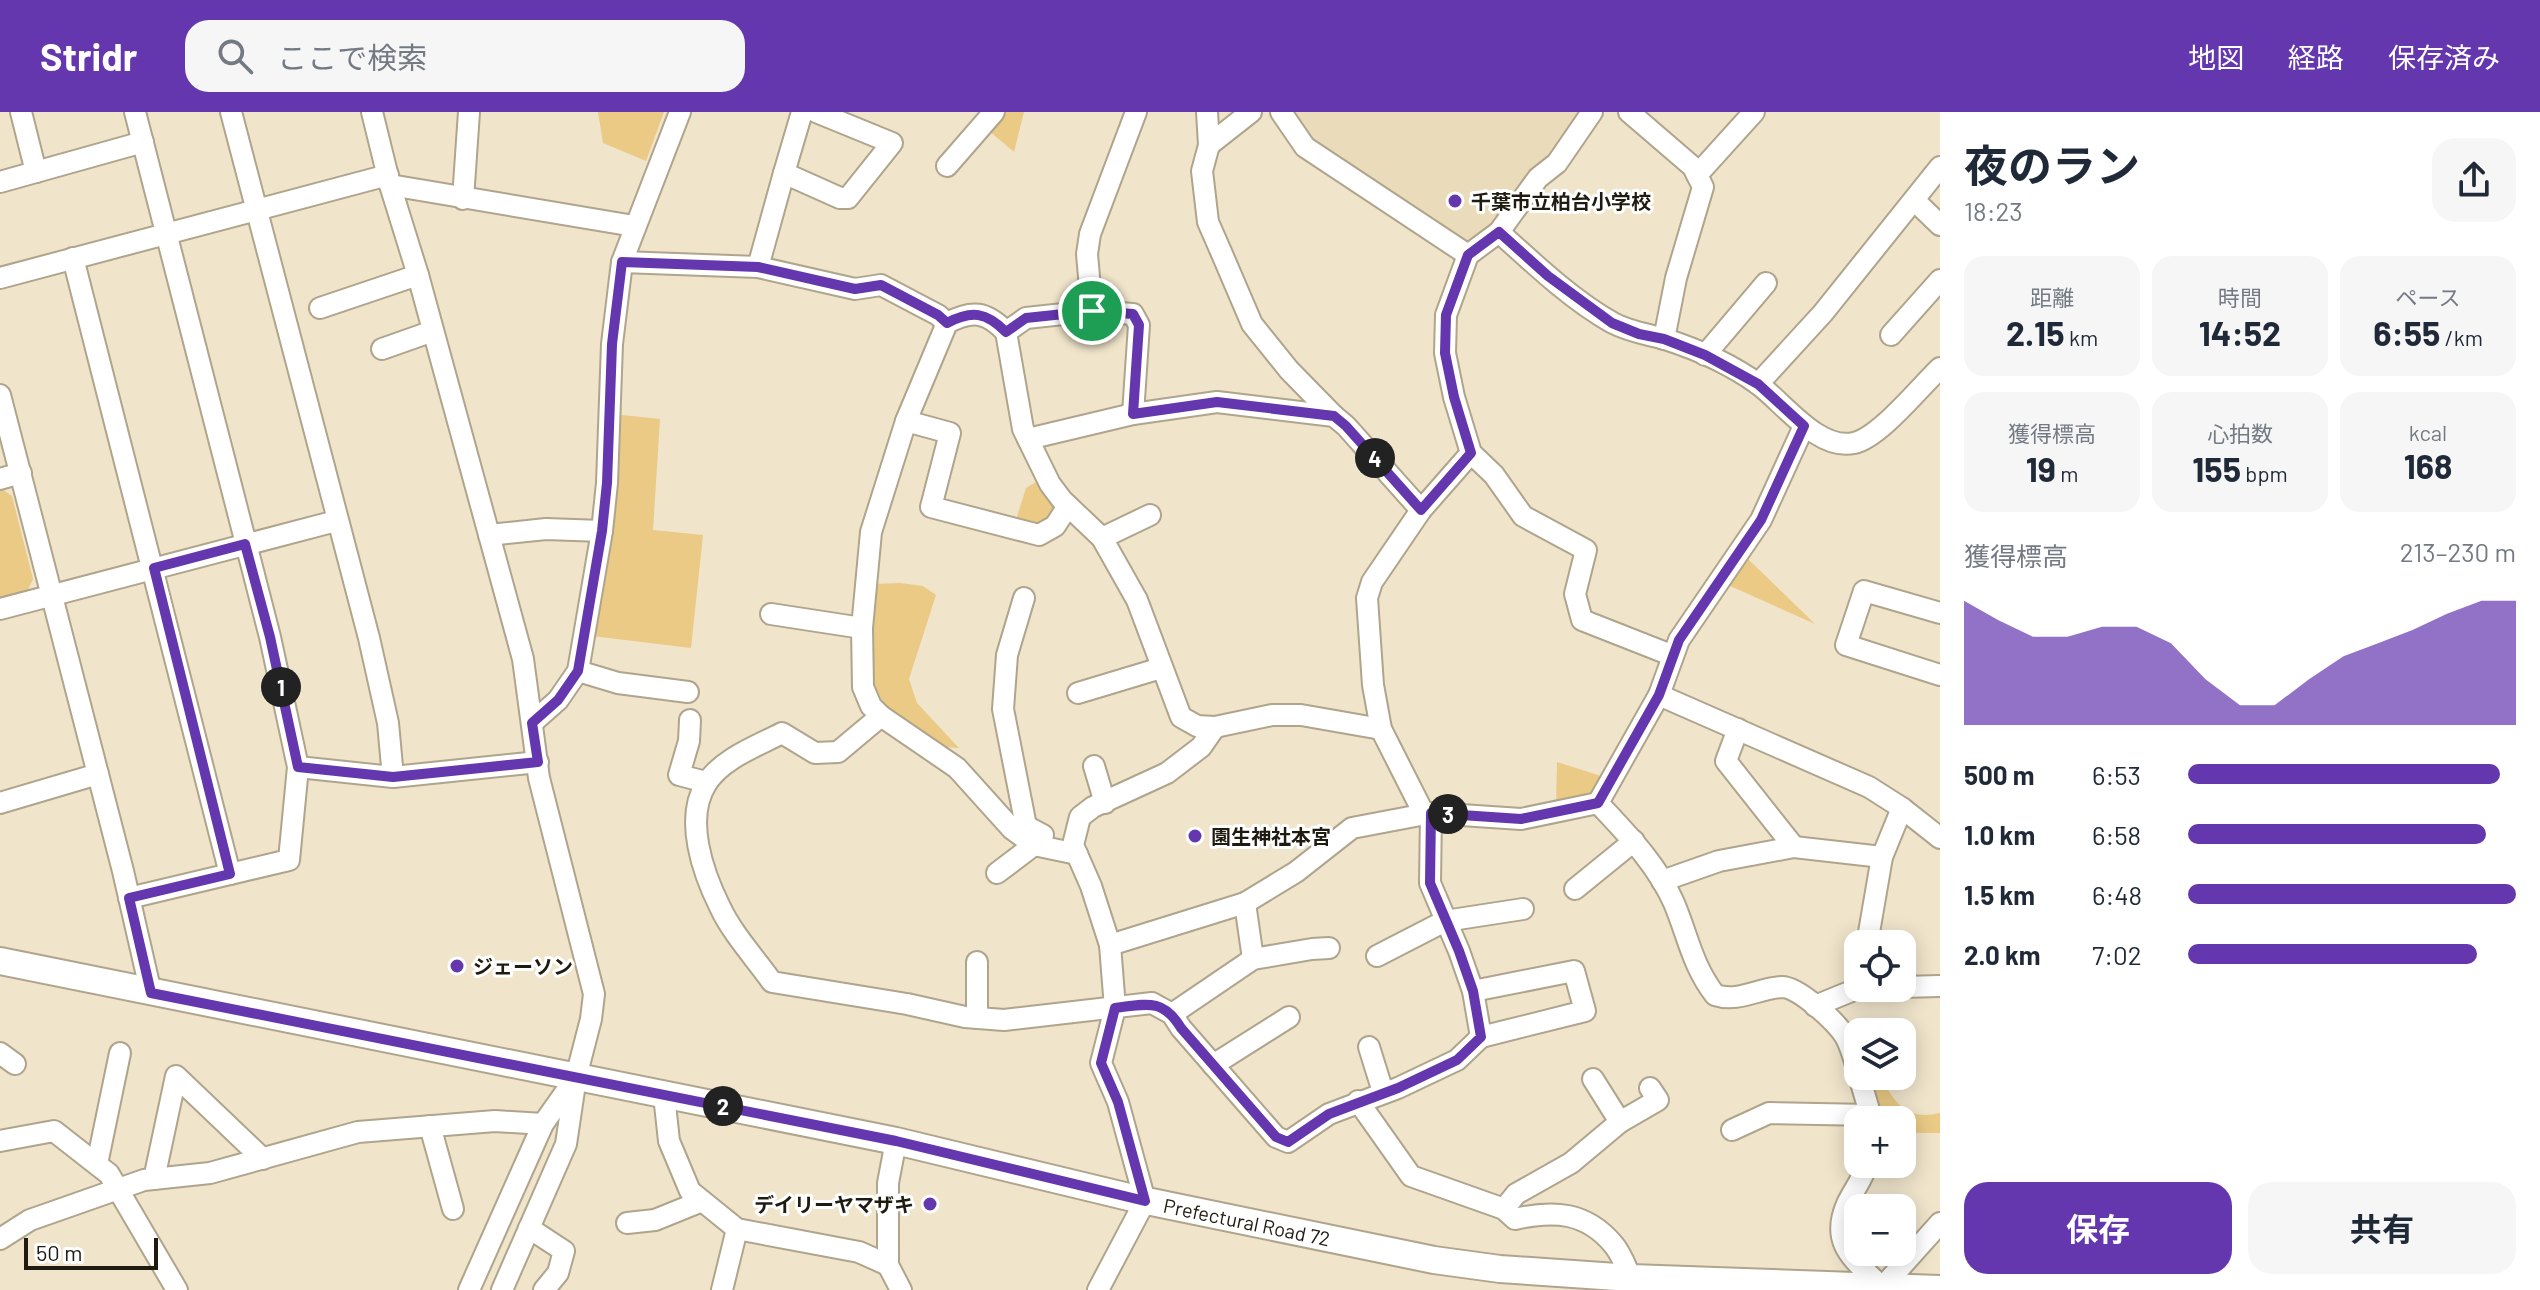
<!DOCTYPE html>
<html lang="ja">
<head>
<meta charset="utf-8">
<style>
	:root { --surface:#fff; --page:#f6f6f7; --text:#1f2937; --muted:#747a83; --accent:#6437af }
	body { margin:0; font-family:Barlow,"Noto Sans JP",sans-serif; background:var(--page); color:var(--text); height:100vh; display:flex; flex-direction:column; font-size:30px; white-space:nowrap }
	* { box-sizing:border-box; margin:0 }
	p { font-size:26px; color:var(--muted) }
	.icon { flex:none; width:44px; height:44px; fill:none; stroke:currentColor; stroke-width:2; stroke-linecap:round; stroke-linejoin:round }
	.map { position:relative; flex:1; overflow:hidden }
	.details { display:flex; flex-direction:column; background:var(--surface); width:600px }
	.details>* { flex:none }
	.buttons { position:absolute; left:1844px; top:818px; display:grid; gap:16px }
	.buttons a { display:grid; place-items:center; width:72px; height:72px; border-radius:16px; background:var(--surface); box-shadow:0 4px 20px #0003; font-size:40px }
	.scale { position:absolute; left:24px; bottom:20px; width:134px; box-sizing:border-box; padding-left:8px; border:4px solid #1f1b11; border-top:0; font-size:22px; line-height:28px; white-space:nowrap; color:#1f1b11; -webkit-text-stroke:6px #fff; paint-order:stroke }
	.pin { position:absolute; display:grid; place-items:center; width:68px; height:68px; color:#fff; margin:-34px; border:4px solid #fff; border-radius:50%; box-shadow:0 2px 8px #0007 }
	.km { position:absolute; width:40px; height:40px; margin:-20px; border-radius:50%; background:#222; color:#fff; font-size:22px; line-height:40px; text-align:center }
	.round { display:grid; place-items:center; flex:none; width:84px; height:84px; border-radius:24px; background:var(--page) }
	.headline { display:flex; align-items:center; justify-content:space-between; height:136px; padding:0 24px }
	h1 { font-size:44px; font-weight:700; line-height:60px }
	.stats { display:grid; grid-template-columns:repeat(3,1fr); gap:12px; height:136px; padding:8px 24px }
	.stats div { display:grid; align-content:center; border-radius:20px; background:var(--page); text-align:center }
	.stats b { font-size:34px; font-weight:700 }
	.stats small { font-size:22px; font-weight:400 }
	.stats p { font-size:22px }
	.chart { height:224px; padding:16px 24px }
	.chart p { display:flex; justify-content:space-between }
	.chart svg { width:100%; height:144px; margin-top:8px; fill:var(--accent); opacity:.7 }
	.primary-button { display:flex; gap:16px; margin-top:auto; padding:16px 24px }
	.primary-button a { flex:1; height:92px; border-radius:24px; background:var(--accent); color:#fff; font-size:32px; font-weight:700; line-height:92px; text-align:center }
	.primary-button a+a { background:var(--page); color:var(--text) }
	ul { padding:0 24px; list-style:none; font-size:26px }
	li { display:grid; grid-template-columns:128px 96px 1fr; align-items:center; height:60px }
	li i { height:20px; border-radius:10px; background:var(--accent) }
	header { display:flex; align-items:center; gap:48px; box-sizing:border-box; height:112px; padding:0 40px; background:var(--accent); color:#fff }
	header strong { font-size:38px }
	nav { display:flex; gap:44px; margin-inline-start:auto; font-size:28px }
	.search { width:560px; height:72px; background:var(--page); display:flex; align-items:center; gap:20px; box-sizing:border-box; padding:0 28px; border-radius:24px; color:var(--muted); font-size:30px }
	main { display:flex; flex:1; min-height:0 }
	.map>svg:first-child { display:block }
	.built { fill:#eadbbb }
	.green { fill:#eaca85 }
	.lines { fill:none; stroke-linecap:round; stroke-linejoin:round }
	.minor-casing { stroke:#afa48c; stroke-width:24 }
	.major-casing { stroke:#afa48c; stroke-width:30 }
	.minor { stroke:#fff; stroke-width:20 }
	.major { stroke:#fff; stroke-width:26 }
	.route-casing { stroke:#fff; stroke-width:16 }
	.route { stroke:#6437af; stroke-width:10 }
	.poi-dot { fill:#6437af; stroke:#fff; stroke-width:3 }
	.labels { text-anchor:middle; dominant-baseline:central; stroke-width:6; stroke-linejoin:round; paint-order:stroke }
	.poi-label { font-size:20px; font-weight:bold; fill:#1f1b11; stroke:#fff; text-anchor:start }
	.street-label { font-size:20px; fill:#1f1b11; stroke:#fff }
</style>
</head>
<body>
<header>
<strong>Stridr</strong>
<div class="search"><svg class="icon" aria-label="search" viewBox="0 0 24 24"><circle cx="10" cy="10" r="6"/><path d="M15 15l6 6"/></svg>ここで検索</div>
<nav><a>地図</a><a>経路</a><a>保存済み</a></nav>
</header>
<main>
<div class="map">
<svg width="1940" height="1178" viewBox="0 0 1940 1178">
	<rect width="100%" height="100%" fill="#f0e4cb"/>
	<polygon class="built" points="1285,0 1586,0 1496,116 1467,136 1306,30"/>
	<g class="green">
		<polygon points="598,0 664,0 646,49 603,31"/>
		<polygon points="1004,0 1024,0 1014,40 988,18"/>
		<polygon points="613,302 660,307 653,418 703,423 691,536 592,524"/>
		<polygon points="1036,370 1056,396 1045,411 1034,416 1015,411 1026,376"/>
		<polygon points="2,377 12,384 33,467 26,482 0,489 0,378"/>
		<polygon points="1747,446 1815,512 1728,473"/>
		<polygon points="900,471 923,474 936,483 909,567 917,591 959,636 945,635 885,595 870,562 873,472"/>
		<polygon points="1557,650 1601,664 1587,691 1556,695"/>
		<path d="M 1870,964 L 1880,964 C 1895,991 1906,1009 1940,1001 L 1940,1021 L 1908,1021 L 1902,1017 L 1902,1008 L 1882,1007 Z"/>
	</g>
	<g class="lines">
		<g class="minor-casing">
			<g id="minor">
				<polyline points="21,0 36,60"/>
				<polyline points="231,0 369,526 388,611 393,665"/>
				<polyline points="372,0 390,73 418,163 523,547 539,666 594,882 591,907 576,965 566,1032 502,1178"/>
				<polyline points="802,0 784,61 840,86 848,86 892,31 816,0"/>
				<polyline points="1207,0 1209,33 1202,59 1208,110 1222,142 1252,212 1289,258 1334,304"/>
				<polyline points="1281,0 1305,35 1468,143 1499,120 1538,66 1557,51 1592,0"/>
				<polyline points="1629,0 1693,55 1703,75 1676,166 1664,227"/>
				<polyline points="1209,33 1251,0"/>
				<polyline points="947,54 994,0"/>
				<polyline points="1697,63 1754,0"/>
				<polyline points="0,70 143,30"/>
				<polyline points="390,73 634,114"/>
				<polyline points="463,87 469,0"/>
				<polyline points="1914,88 1940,113"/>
				<path d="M 1499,120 C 1533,151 1572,188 1613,211 C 1630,220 1647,222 1665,227 C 1696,237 1732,253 1758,272 C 1783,290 1818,339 1854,331 C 1879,326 1920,275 1940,256"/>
				<polyline points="1468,143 1446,203 1445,241 1454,285 1471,341 1494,363 1523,404 1586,438 1575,482 1582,508 1671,543"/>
				<polyline points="73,146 230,762"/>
				<polyline points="622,150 758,155 855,177 881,173 938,203 947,211"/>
				<polyline points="758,155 784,61"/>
				<polyline points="0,166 388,63"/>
				<polyline points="320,196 418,163"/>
				<polyline points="1092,199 1087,142 1090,122 1136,0"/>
				<path d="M 1006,220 C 986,199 972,198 947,211 L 906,309 L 871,420 L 862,516 L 863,575 L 871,594 L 881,604 L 957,656 L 1012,717 L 1034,733 L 1077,742"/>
				<polyline points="1891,223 1940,168"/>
				<polyline points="382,237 433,219"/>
				<polyline points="1705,243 1766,171"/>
				<polyline points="1758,272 1823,201 1940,55"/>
				<polyline points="0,283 123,759 151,881"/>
				<polyline points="1133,302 1139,213 1133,202 1092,199 1026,206 1006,220 1023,317 1050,372 1062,388 1102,426 1137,488 1181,605 1197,614 1215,615 1272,603 1301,603 1381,617"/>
				<polyline points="906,309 950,321 931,395 1039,423 1055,414 1068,394"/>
				<path d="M 1804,314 L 1761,408 L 1679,528 L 1659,583 L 1598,691 C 1626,721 1657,752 1674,791 C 1688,824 1692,853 1715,883 C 1739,891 1758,876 1782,875 C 1799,875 1836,910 1845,924 C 1851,934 1854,948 1858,959"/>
				<polyline points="1028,327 1133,302 1217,290 1334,304 1346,314 1421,398"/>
				<polyline points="0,367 21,361"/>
				<polyline points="489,423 546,417 602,419"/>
				<polyline points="1102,426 1150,403"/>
				<polyline points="1024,486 1007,543 1003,597 1026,714 1043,723"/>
				<polyline points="0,497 336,409"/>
				<polyline points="1940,501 1864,479 1846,533 1940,563"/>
				<polyline points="771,502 862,516"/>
				<polyline points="578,559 618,571 688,580"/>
				<polyline points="1078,581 1161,556"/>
				<polyline points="1659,583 1869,675 1902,696 1940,726"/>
				<path d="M 881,604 L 838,640 L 815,641 L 782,621 C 757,634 721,647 706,672 C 684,707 703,761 720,795 C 732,821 755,846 772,870 L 907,892 L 965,905 L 1004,908 L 1152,891 L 1172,902 L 1181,916 L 1276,1025 L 1288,1030 L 1329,1002 L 1398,976 L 1457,948 L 1481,925 L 1473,879 L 1459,839 L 1430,771 L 1431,701"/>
				<polyline points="690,608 689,629 679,663 706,670"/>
				<polyline points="532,611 558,588 578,559 602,419 607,371 612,232 622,150 680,0"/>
				<polyline points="1738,617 1726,649 1794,735"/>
				<polyline points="1094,654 1105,691"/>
				<polyline points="298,655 393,665 538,650"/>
				<polyline points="0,691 98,662"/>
				<polyline points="1424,702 1381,617 1373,573 1367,486 1372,470 1421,398 1471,341"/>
				<polyline points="997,761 1034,733"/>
				<polyline points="1662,769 1719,749 1794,735 1882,745"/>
				<polyline points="1575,777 1634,729"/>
				<polyline points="129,786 289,748 298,655 270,525 135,0"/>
				<polyline points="1245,791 1253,847"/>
				<polyline points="1867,832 1882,745 1902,696"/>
				<polyline points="1110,833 1245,791 1296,760 1352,716 1431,701 1521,707 1598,691"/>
				<polyline points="1377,844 1445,809 1523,797"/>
				<polyline points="1902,875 1940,874"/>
				<polyline points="1473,879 1574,859 1585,899 1481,925"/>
				<polyline points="1815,894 1859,876"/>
				<polyline points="1172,902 1253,847 1312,837 1329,836"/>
				<polyline points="977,906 977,850"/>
				<polyline points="1369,935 1383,980"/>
				<polyline points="0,941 15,952"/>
				<polyline points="1213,953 1289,905"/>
				<polyline points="1859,964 1872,1008"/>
				<polyline points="1593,967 1620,1010"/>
				<polyline points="664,983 669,1029 690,1079 737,1117 859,1140 888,1153"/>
				<path d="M 1358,989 L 1411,1064 L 1504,1097 L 1515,1107 C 1554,1098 1586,1100 1613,1132 C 1621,1141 1626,1155 1631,1166"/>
				<polyline points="430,1014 453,1097"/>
				<polyline points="1732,1018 1769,1001 1871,1003"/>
				<polyline points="0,1029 54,1019 109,1062 177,1178"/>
				<polyline points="896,1029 888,1071 888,1153 901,1178"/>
				<polyline points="97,1052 120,941"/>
				<path d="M 1867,1052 C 1863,1067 1853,1079 1847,1092 C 1828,1135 1859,1150 1884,1178"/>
				<polyline points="154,1067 176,964 263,1047"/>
				<polyline points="1504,1097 1516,1082 1571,1051 1620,1010 1658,988 1650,976"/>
				<polyline points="627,1111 655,1108 702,1089"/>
				<polyline points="529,1116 564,1139 558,1161 544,1178"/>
				<polyline points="0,1127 30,1108 144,1068 210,1061 358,1020 495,1009 543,1012"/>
				<polyline points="469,1178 543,1012 572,971"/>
				<polyline points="722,1178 737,1117"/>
				<polyline points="1098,1178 1145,1089 1118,990 1101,951 1115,896 1110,833 1091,774 1073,733 1080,705 1093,695 1167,661 1201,635 1215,615"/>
				<polyline points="1880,1178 1940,1111"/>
			</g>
		</g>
		<g class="major-casing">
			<g id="major">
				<path id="s1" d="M 0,849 L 896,1029 L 1137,1087 L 1434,1148 L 1500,1157 L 1631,1166 L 1940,1177"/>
			</g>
		</g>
		<use href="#minor" class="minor"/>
		<use href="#major" class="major"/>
	</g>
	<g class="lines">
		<g class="route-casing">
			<path id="route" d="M 1499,120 L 1548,164 L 1612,211 L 1639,222 L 1664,227 L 1705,243 L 1758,272 L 1804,314 L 1761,408 L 1679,528 L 1659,583 L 1598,691 L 1521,707 L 1431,701 L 1430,771 L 1459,839 L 1473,879 L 1481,925 L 1457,948 L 1398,976 L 1329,1002 L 1288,1030 L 1276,1025 L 1181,916 C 1163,886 1146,892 1115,896 L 1101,951 L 1118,990 L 1145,1089 L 896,1029 L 151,881 L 129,786 L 230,762 L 154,456 L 245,432 L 270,525 L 298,655 L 393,665 L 538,650 L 532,611 L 558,588 L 578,559 L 602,419 L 607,371 L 612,232 L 622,150 L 758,155 L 855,177 L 881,173 L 938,203 L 947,211 C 972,198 986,200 1006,220 L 1026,206 L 1092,199 L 1133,202 L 1139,213 L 1133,302 L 1217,290 L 1334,304 L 1346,314 L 1421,398 L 1471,341 L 1454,285 L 1445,241 L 1446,203 L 1468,143 Z"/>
		</g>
		<use href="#route" class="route"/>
	</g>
	<g class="poi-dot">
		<circle cx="1455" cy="89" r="8"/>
		<circle cx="1195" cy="724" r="8"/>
		<circle cx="457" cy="854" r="8"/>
		<circle cx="930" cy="1092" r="8"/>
	</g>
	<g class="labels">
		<g class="poi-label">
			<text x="1471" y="89">千葉市立柏台小学校</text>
			<text x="1211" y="724">園生神社本宮</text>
			<text x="473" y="854">ジェーソン</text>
			<text x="914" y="1092" text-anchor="end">デイリーヤマザキ</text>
		</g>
		<g class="street-label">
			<text stroke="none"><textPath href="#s1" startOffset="1274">Prefectural Road 72</textPath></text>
		</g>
	</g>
</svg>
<div class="buttons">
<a><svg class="icon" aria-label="locate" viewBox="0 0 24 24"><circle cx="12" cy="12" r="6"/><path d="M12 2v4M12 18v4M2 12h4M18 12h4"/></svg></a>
<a><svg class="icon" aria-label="layers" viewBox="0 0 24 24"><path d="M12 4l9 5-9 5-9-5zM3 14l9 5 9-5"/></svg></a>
<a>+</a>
<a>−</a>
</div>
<div class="scale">50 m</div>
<div class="pin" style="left:1092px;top:199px;background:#1e9e55"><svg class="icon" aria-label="arrive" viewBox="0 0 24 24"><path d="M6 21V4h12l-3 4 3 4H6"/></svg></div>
<b class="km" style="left:281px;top:575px">1</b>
<b class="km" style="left:723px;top:994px">2</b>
<b class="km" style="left:1448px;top:702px">3</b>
<b class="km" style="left:1375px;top:346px">4</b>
</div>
<section class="details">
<div class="headline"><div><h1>夜のラン</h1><p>18:23</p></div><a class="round"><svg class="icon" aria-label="share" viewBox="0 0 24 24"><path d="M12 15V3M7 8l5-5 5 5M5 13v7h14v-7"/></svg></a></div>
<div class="stats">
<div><p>距離</p><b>2.15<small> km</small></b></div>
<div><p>時間</p><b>14:52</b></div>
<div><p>ペース</p><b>6:55<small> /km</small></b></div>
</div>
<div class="stats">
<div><p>獲得標高</p><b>19<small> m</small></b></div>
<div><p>心拍数</p><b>155<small> bpm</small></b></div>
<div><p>kcal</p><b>168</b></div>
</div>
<div class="chart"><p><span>獲得標高</span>213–230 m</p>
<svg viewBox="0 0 160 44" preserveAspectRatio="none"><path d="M0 44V6L10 12L20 17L30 17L40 14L50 14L60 19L70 30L80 38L90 38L100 30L110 23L120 19L130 15L140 10L150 6L160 6V44z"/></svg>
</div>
<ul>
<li><b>500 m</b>6:53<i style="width:95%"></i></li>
<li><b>1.0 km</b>6:58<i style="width:91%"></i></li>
<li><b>1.5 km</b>6:48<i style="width:100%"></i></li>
<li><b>2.0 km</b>7:02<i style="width:88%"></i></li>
</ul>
<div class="primary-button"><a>保存</a><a>共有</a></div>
</section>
</main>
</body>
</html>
